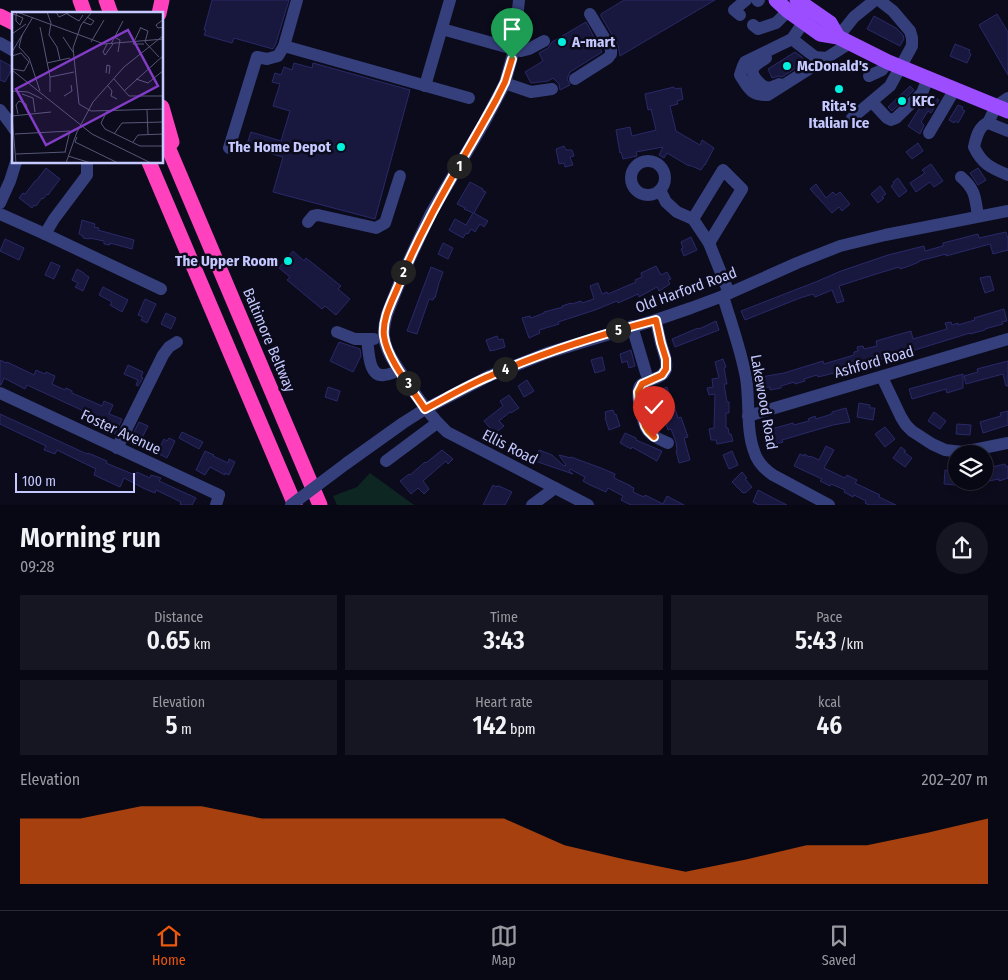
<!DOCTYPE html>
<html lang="en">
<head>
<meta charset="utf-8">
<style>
	:root { --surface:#080815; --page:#161622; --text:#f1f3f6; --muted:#989aa0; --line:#292934; --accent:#ea580c }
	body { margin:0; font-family:"Fira Sans Condensed",sans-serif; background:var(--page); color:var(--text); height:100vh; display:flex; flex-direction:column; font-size:19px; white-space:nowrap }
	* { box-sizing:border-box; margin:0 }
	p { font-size:16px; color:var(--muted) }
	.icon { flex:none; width:28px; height:28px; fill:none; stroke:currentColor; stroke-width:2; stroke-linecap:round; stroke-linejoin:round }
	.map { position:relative; height:505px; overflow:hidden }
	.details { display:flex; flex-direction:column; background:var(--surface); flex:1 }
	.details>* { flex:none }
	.fabs { position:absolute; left:948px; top:445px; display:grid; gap:10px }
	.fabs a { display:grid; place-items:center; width:45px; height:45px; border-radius:50%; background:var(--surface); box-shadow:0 2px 8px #0003,0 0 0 1px var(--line); font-size:25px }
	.scale { position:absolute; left:15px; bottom:12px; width:120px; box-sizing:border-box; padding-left:5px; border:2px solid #c6c9ff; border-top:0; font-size:14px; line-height:18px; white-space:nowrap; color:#c6c9ff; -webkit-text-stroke:4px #0b0b1c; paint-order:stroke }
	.pin { position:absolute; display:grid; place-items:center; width:42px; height:42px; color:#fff; margin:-51px -21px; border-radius:50% 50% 50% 0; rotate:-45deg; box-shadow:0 0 5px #0007 }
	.pin .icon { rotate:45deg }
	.km { position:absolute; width:25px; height:25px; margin:-12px; border-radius:50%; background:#222; color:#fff; font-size:14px; line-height:25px; text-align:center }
	.round { display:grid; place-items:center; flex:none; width:52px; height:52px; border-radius:26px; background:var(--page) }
	.headline { display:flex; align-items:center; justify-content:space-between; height:85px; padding:0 20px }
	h1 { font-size:28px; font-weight:600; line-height:38px }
	.figures { display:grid; grid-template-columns:repeat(3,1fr); gap:8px; height:85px; padding:5px 20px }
	.figures div { display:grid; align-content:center; border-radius:0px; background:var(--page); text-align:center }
	.figures b { font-size:25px; font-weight:600 }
	.figures small { font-size:14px; font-weight:400 }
	.figures p { font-size:14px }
	.chart { height:140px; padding:10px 20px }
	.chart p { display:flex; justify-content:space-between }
	.chart svg { width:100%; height:90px; margin-top:5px; fill:var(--accent); opacity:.7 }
	.dock { display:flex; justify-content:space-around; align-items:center; height:70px; border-top:1px solid var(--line); background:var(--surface); font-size:14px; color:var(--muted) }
	.dock a { display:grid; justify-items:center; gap:2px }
	.dock .selected { color:var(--accent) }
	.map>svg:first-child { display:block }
	.green { fill:#0e2621 }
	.building { fill:#18173d; stroke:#2a2969 }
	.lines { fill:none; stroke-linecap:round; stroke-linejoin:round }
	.minor { stroke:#353f7b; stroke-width:12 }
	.major { stroke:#9c4dff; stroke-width:15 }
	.highway { stroke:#ff41be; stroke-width:15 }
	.minor-bridge { stroke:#353f7b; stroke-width:12 }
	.route-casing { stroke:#fff; stroke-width:10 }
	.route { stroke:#ea580c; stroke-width:6 }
	.poi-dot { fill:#00f1de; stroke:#0b0b1c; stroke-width:2 }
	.labels { text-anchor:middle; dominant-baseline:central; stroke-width:5; stroke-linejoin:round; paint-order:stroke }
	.poi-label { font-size:15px; font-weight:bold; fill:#c6c9ff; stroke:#0b0b1c; text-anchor:start }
	.street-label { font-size:15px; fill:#c6c9ff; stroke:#0b0b1c }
	.inset-road { fill:none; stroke:#565777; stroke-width:1 }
	.view { fill:#823cc5; fill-opacity:0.15; stroke:#823cc5; stroke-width:2.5 }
	.inset-edge { fill:none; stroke:#c6c9ff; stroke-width:2.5 }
</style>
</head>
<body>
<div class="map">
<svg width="1008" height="505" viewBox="0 0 1008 505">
	<rect width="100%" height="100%" fill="#0b0b1c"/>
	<polygon class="green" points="370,473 414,505 337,505 333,496 357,487"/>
	<g class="building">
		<polygon points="212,0 289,0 276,43 273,49 234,38 232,43 204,35 206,30 204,30"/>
		<polygon points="624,0 715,0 620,56 618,45 601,16 601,14"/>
		<polygon points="997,14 1008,32 1008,75 979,25"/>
		<polygon points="874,16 896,28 903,35 904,39 900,46 867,29"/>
		<polygon points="586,22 602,52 570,72 567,79 570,85 560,90 559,84 553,78 548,81 531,83 525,72 543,61 539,53 548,48 552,42"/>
		<polygon points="955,44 970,50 969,53 971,54 967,63 950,56"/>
		<polygon points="795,52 802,57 805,62 782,77 779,76 772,78 768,69"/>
		<polygon points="0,60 13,67 5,82 0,80"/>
		<polygon points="294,63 312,68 313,63 410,90 375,219 273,192 283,157 246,147 251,132 281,141 290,111 273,106 280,84 272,82 275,73 281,75 284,67 292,70"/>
		<polygon points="910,86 914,90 892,111 888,107"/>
		<polygon points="674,87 675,89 681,88 683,99 677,101 678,104 670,106 676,131 700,145 702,140 714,148 705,165 705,164 701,170 689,165 689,166 667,153 664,158 659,155 663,147 636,152 637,156 623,159 621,152 620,153 616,130 630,127 632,136 656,130 651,109 648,110 645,94"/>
		<polygon points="930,94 939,100 931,113 928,111 921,122 924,125 920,134 908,126 921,106 928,99"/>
		<polygon points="958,105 963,107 962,109 965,111 958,123 955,121 954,123 949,120"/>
		<polygon points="918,143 923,151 912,159 906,152"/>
		<polygon points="564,146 566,150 572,150 574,156 570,157 573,165 565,167 564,163 559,164 556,149"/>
		<polygon points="931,164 943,181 934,187 930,182 916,192 910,183 925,173 922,170"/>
		<polygon points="46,168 60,179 48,195 47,194 43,199 42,198 36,206 34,205 32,208 19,198 23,193 25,194 35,181 36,181"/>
		<polygon points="978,168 986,180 978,185 970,173"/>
		<polygon points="898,178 907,191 899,197 891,186 894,184 893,182"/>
		<polygon points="470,182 483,189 483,191 486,192 474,213 488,221 484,227 480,224 475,232 471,229 468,234 466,233 463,238 449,230 455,219 466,225 473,213 464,209 465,208 457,204"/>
		<polygon points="816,184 826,198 833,192 836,195 840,192 850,204 842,211 839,207 832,213 810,189"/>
		<polygon points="880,186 886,194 882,197 884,198 878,203 871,194"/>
		<polygon points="82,220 95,224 94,227 99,228 98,230 134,240 132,249 110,243 110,245 104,244 104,241 89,238 89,239 83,238 83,236 79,234"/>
		<polygon points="1006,232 1008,239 1008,250 993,254 990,244 946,256 946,254 919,261 919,262 909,266 900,269 899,267 873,275 839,286 844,301 837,303 832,290 815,297 813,294 800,298 745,320 741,311 818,281 841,271 888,255 924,246 925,251 943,246 943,243 978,234 979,238"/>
		<polygon points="691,237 697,250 684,256 681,249 683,248 681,242"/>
		<polygon points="5,239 24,248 19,260 0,251"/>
		<polygon points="443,243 453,248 448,259 438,254"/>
		<polygon points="293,251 304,261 306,258 341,286 338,289 350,299 336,315 325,306 322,309 287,280 290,277 279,268"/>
		<polygon points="51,262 60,266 54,279 45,275"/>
		<polygon points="656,266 661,275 667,272 671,279 668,280 670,284 659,291 657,287 639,297 638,294 618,303 617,301 595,310 558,322 559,324 539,330 540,333 529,338 522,318 530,316 531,318 544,313 544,312 563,307 562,306 571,303 572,304 581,301 582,303 594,299 590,286 598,283 602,294 607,292 608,294 636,282 635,280 642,277 641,273"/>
		<polygon points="431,267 443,272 439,283 435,298 434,297 433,300 429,299 417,334 407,331"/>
		<polygon points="77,269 84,273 84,274 89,277 83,291 75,287 78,283 72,280"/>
		<polygon points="990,276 994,290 985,293 980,278"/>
		<polygon points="103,287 128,300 122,312 110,305 112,302 99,295"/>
		<polygon points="145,299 156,304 147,323 141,320 143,317 138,315"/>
		<polygon points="1004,309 1007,321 1002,322 1003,324 985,329 985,330 970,334 970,333 902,354 901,351 888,355 889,357 863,364 863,362 849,366 850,369 818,377 817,375 804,379 805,381 795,384 794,382 781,386 781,388 770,390 770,387 764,388 764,384 762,385 761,377 784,373 823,361 824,364 854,355 854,352 858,351 857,347 863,346 864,349 877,346 876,341 911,331 913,339 947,329 945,323 951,322 952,325 958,323 958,325 975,320 974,318"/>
		<polygon points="166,313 176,318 171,329 161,324"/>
		<polygon points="716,321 719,330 675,347 672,339 698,328 699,329"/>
		<polygon points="497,336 499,340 503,339 505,347 495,350 490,351 486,340"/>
		<polygon points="339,342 360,349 361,356 353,372 330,361"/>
		<polygon points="631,350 635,366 629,368 627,361 622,363 620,354"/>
		<polygon points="602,357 605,370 595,373 591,360"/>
		<polygon points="723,359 726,367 724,368 727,384 724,384 727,402 729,402 729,413 726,413 726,428 728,428 729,434 731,434 733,441 717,444 716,440 711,440 709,429 714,428 715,394 709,395 707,388 713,387 712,379 719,378 715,362"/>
		<polygon points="0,360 6,363 7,362 34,375 36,370 45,374 46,372 55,376 52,384 65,390 66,388 72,391 72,393 102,406 104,401 113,405 109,414 122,419 115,434 109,431 112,424 27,385 25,389 4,378 1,385 0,385"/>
		<polygon points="1008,361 1008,386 1006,386 1003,374 966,384 964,376 978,372 977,369"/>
		<polygon points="128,365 143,372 141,377 143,378 138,386 136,385 138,380 124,374"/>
		<polygon points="963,374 963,388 947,393 946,389 912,399 909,389"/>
		<polygon points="527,380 534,391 524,397 518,386"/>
		<polygon points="328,387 340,391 337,401 325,397"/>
		<polygon points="667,387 669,394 670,393 678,418 681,417 688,437 684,438 690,460 679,463 676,451 677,451 676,442 671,429 668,430 664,418 666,418 659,397 661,396 659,390"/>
		<polygon points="509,395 519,408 511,413 510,412 499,421 504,426 493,435 488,430 490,428 484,421 503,406 500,401"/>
		<polygon points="859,403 870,405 870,408 875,408 873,420 857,417"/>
		<polygon points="846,408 850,422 833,425 782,440 783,442 769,446 767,436 769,435 768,430 793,423 794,425 809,421 808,419 815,416 816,419 832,414 832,412"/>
		<polygon points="613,410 615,415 616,414 620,426 609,430 605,418 606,417 605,412"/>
		<polygon points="1008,411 1008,425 983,433 980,422 1001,416 1000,413"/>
		<polygon points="934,412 946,421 940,429 928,421"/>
		<polygon points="0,414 87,454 88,453 107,461 106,463 135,475 137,472 150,478 151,475 161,478 159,481 196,498 192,505 180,505 181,502 156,490 155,493 145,489 124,478 120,487 94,475 96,469 57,450 55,454 44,450 46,446 0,424"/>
		<polygon points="139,422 148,426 141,440 139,439 135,441 132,436"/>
		<polygon points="957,424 971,425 970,435 956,434"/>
		<polygon points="885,427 895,439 885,447 875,434"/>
		<polygon points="182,432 203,442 199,449 179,438"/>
		<polygon points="625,433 636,438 636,440 662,451 657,461 632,447 631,449 620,443"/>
		<polygon points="169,438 175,441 167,458 157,453 164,439 167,441"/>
		<polygon points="826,446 834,450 824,468 845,478 847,475 857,480 855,483 880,495 879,497 896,505 869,505 865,503 866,501 854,495 853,497 844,492 845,490 831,484 830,486 820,481 822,479 794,466 800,454 804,456 804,454 809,457 810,456 819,460"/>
		<polygon points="901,447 906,451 904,452 912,458 905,467 893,458"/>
		<polygon points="442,450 453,459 448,464 446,461 423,481 429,489 424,494 418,488 411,494 400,481 409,474 410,475 425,462 426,463"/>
		<polygon points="539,450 552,455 564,466 566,465 559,455 571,458 571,457 601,468 615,474 614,478 631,486 631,487 634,488 633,492 644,497 645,495 663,504 667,496 684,505 631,505 621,500 623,496 608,488 606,492 590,485 583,481 585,477 570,469 569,471 573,474 535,461"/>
		<polygon points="205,451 214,455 213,456 228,463 229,459 235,462 229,475 225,473 225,475 223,474 210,467 205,475 196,470"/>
		<polygon points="732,451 738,465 729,469 723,455"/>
		<polygon points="1005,464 1006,467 1008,466 1008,478 999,481 999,479 984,482 984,469"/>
		<polygon points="945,470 952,471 952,473 956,474 956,485 944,484"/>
		<polygon points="742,472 747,478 745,479 752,487 745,493 744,492 743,493 732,482"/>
		<polygon points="493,485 496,487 497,486 499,486 512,492 505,505 483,505"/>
		<polygon points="758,490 773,498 787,505 759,505 753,502"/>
	</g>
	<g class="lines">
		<g class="minor">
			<path d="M 519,0 L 514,50 L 505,83 L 484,123 L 431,213 L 405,269 L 387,314 C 385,322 383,329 384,337 C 386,353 397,366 405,379 C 418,398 430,416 447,432 L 588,505"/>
			<polyline points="757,0 758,1 759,0"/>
			<polyline points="740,15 734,10 746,0"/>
			<path d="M 803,23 L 792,39 L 745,62 L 743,66 L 740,75 C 749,89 751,96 768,95 L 850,43"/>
			<polyline points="753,25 758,29 776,23 788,11"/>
			<polyline points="442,29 521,51 529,49 544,41"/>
			<polyline points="838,37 854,17 875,0"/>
			<polyline points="792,39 815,57 827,58"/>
			<polyline points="0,43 14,51"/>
			<polyline points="284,46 469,98"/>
			<path d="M 766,58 C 762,61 755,64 753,69 C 751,76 761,86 767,88 C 772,88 775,86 779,84"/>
			<polyline points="869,76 882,70 888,62"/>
			<polyline points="575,79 608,58 611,54 611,49 590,14"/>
			<polyline points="505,83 531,92 552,89"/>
			<polyline points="425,86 450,0"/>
			<polyline points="1008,98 996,106 988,123 1008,131"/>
			<polyline points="872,102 887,118 891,120 896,118 922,93 928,78"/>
			<polyline points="0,110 10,123 14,129"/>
			<polyline points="852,118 890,86 912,46 912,38 910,31 893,11 879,0"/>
			<path d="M 988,123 C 979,125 976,138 974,147 C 982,164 991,168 1008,175"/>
			<polyline points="929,133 955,89"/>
			<polyline points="229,148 257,57 267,59 278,56 284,46 297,0"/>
			<circle cx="648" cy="178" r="17"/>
			<path d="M 961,177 C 976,190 975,198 978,216"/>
			<polyline points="660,190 666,202 677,212 693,219 709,243 729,293"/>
			<polyline points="0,203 10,181 16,162"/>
			<polyline points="0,214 45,234 161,289"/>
			<polyline points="693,219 723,170 742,189 709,243"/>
			<polyline points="308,222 313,216 318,215 376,228 385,223 400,176"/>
			<polyline points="45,234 54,219 87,175 87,162"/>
			<path d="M 723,296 C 731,323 741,350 746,378 C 750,402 746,430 754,451 C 757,462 764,469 773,475 L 829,505"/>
			<path d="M 656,320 C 657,327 659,335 661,343 C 663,352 668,360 666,369 C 662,381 646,378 640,386 C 635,393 643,425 648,431 C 653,437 661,440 668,443"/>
			<polyline points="632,326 646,373"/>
			<polyline points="337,332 355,339 374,339"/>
			<path d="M 367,339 C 369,351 368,377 384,375 C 389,375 395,372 399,370"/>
			<polyline points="882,377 901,417 906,425 912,431 932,444 945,450 963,452 1008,443"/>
			<polyline points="0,393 219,495 216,505"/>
			<polyline points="748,416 1008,339"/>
			<polyline points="117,448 163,355 169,347 177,342"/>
			<polyline points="386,461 437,423"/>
			<polyline points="347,463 403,423 425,409 489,376 547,353 656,320 691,308 723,296 797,263 840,246 885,235 1008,211"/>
			<polyline points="532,505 555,488"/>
		</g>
		<g class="major">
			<polyline points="776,0 788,11 820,34 838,37 888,62 1008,111"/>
			<polyline points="797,0 830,23 838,37"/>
		</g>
		<g class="highway">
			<polyline points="80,0 85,14"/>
			<polyline points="106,0 111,14"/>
			<polyline points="159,14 162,0"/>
			<polyline points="0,16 14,23"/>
			<polyline points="162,107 172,142"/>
			<polyline points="162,133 320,505"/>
			<polyline points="149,162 295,505"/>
		</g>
		<polyline class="minor-bridge" points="291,505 347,463"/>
	</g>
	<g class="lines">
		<g class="route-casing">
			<path id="route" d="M 512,59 L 505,82 L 496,100 C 462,162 423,222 397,289 C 391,303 382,320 384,336 C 387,359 412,389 425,409 C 446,398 468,385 490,376 C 543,352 599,335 656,320 L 661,343 L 666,359 L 666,369 L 662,375 L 642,384 L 638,392 L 639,404 L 645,426 L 648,431 L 654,437"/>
		</g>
		<use href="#route" class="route"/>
	</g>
	<g class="poi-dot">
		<circle cx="562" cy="42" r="5"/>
		<circle cx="787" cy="66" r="5"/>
		<circle cx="839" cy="89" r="5"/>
		<circle cx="902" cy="101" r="5"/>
		<circle cx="341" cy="147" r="5"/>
		<circle cx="288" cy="261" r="5"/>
	</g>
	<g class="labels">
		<g class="poi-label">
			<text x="572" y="42">A-mart</text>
			<text x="797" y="66">McDonald's</text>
			<text x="912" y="101">KFC</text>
			<text x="839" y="106" text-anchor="middle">Rita's<tspan x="839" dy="17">Italian Ice</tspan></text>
			<text x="331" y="147" text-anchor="end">The Home Depot</text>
			<text x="278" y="261" text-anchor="end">The Upper Room</text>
		</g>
		<g class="street-label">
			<text transform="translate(686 290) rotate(-20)">Old Harford Road</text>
			<text transform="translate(269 340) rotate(67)">Baltimore Beltway</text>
			<text transform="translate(874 362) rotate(-16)">Ashford Road</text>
			<text transform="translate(764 402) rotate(80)">Lakewood Road</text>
			<text transform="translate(121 432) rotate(25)">Foster Avenue</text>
			<text transform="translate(510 447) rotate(27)">Ellis Road</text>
		</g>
	</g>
	<g transform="translate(12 12)">
		<rect width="151" height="151" fill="#0b0b1c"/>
		<path class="inset-road" d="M 5,0 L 92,32 L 152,27M 35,0 L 39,11 L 37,23 L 45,35 L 48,48M 44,0 L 47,5 L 58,0M 80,0 L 69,13 L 61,36 L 67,92 L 79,99 L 152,97M 0,2 L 4,3 L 11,6 L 8,13 L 4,9 L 4,3 L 5,0M 55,2 L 67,9 L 71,3M 152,7 L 144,13 L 146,16 L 152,15M 71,10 L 79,13 L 82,9 L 75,5M 28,15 L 38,65M 129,15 L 121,32 L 132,32M 129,16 L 136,19 L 133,30 L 147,45M 0,22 L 14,12M 10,23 L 7,35 L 17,46 L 28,79M 51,25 L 61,40M 102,25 L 108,28 L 106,40M 79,30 L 92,8M 95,32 L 91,40 L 93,43 L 101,32M 99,32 L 111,9M 0,40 L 21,5M 0,44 L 9,41 L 17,50 L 12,59 L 1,57M 35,51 L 58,46M 0,58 L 80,122 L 139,151M 94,61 L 95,53 L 98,54 L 97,62M 102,67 L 117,84 L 152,84M 124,67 L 136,71 L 152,58M 96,74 L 100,79 L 99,84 L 105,87M 0,79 L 16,80 L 30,87M 112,79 L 152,43M 38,80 L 38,65 L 62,60M 10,82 L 21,86 L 23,100M 52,84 L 60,79 L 59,73M 135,98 L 136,122M 95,99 L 89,111 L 93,117 L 128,134 L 152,134M 6,102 L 4,93 L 7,89 L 14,92 L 16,101M 0,104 L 4,151M 0,104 L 39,100M 3,122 L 58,119 L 53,140M 102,122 L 110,111 L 152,110M 65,125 L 63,130 L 106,151M 121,130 L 126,123 L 152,122M 4,142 L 54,140M 56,144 L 79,151M 54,151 L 65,120 L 81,90 L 112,55 L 152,23"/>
		<path class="view" d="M 116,18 L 146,74 L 34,133 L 4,77 Z"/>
		<rect width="151" height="151" class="inset-edge"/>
	</g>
</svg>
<div class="fabs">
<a><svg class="icon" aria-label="layers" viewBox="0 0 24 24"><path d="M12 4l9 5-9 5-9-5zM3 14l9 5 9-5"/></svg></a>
</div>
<div class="scale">100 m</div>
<div class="pin" style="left:512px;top:59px;background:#1e9e55"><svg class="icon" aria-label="arrive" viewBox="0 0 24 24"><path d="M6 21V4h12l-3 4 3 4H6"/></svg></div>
<div class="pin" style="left:654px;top:437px;background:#d93025"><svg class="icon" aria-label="check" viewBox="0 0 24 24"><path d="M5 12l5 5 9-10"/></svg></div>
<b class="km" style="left:459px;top:166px">1</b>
<b class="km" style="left:403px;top:272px">2</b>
<b class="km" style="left:408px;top:383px">3</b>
<b class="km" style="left:505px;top:369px">4</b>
<b class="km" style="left:618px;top:330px">5</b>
</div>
<section class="details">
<div class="headline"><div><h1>Morning run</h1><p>09:28</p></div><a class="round"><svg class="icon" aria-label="share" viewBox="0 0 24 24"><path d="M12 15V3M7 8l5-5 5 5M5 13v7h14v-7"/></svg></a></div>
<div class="figures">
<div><p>Distance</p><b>0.65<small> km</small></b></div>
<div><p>Time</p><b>3:43</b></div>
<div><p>Pace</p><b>5:43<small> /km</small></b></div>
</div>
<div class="figures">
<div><p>Elevation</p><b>5<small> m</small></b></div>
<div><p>Heart rate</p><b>142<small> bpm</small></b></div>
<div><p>kcal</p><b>46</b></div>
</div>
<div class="chart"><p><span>Elevation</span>202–207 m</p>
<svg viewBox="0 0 160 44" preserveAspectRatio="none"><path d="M0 44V12L10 12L20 6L30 6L40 12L50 12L60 12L70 12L80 12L90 25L100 32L110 38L120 32L130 25L140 25L150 19L160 12V44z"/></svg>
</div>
</section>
<nav class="dock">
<a class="selected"><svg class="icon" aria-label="home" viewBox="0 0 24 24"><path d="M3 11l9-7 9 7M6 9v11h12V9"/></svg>Home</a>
<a><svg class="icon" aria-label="map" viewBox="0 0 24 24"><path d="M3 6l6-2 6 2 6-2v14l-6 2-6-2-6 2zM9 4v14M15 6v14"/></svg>Map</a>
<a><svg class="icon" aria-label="saved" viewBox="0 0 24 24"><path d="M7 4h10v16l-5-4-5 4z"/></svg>Saved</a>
</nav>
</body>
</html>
